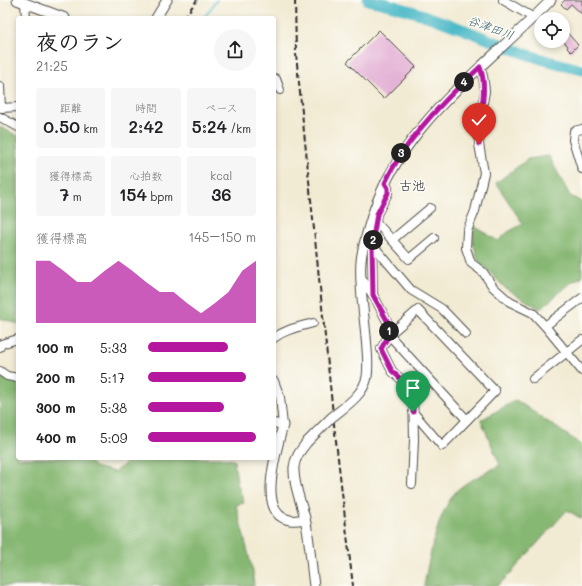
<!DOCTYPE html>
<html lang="ja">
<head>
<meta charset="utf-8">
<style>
	:root { --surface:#fff; --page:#f6f6f6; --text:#202124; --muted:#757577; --accent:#b5179e }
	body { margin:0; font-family:Mali,"Klee One",sans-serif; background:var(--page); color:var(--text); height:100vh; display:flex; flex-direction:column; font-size:15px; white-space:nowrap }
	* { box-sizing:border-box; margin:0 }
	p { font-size:13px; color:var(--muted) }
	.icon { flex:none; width:22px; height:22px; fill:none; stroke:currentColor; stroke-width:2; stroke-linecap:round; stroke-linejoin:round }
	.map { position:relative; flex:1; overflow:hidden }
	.side { position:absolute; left:16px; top:16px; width:260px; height:444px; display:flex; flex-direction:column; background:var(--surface); border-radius:4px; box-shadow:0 2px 6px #0003 }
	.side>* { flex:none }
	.buttons { position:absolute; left:534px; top:12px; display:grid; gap:8px }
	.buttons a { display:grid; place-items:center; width:36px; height:36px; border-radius:50%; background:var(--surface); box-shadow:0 2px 6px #0003; font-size:20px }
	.pin { position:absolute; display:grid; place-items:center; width:34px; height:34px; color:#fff; margin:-41px -17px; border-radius:50% 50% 50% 0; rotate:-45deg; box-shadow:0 0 4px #0007 }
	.pin .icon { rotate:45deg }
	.km { position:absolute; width:20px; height:20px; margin:-10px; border-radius:50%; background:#222; color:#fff; font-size:11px; line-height:20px; text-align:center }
	.round { display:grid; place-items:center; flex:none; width:42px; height:42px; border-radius:21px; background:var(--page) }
	.head { display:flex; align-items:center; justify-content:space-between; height:68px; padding:0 20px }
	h1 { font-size:22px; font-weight:600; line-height:30px }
	.figures { display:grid; grid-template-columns:repeat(3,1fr); gap:6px; height:68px; padding:4px 20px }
	.figures div { display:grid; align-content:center; border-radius:4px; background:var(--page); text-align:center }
	.figures b { font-size:17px; font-weight:600 }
	.figures small { font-size:11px; font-weight:400 }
	.figures p { font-size:11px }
	.chart { height:112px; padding:8px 20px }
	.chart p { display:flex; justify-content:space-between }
	.chart svg { width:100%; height:72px; margin-top:4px; fill:var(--accent); opacity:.7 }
	ul { padding:0 20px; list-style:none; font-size:13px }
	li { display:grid; grid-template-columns:64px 48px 1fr; align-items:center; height:30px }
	li i { height:10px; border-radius:5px; background:var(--accent) }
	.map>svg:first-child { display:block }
	.forest { fill:#87b873; stroke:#59724f }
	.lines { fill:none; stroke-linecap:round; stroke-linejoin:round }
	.stream { stroke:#4cb9c7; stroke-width:2 }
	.river { stroke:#4cb9c7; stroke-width:11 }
	.building { fill:#e4b2d6 }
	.minor-casing { stroke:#494844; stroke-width:10 }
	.tertiary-casing { stroke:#494844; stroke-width:11 }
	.minor { stroke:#fff; stroke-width:8 }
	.tertiary { stroke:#fff; stroke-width:9 }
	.rail { stroke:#2b2b2b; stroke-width:2; stroke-dasharray:6 3; stroke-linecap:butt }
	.tertiary-bridge-casing { stroke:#494844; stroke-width:11; stroke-linecap:butt }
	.tertiary-bridge { stroke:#fff; stroke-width:9 }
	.route-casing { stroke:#fff; stroke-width:8 }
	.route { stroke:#b5179e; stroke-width:5 }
	.labels { text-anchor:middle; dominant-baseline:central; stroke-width:3; stroke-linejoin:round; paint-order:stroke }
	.water-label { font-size:12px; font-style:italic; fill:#375d62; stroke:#fdfcf7 }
	.quarter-label { font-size:13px; fill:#2b2b2b; stroke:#fdfcf7 }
</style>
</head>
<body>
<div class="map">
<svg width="582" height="586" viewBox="0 0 582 586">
	<rect width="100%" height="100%" fill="#fdfcf7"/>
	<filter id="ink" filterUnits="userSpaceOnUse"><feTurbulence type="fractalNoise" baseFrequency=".025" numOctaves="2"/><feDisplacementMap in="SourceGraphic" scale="8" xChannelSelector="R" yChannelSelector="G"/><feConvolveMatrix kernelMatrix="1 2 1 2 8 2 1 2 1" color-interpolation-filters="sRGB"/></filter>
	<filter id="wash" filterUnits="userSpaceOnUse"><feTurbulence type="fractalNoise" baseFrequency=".012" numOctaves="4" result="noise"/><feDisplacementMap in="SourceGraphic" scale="16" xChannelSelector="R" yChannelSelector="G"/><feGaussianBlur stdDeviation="0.9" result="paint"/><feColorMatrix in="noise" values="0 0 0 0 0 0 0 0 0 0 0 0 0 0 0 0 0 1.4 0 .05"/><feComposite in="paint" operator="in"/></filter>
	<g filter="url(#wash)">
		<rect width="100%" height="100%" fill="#f2ebd4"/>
		<g class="forest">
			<polygon points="0,127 18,136 18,324 0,318"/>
			<polygon points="549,156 570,196 582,202 582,277 572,282 540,309 505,288 478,260 473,242 474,226 498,241 508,232 523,224 496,183 528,159"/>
			<polygon points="0,378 18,381 18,458 86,458 95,467 114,472 133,458 221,458 234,460 237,482 244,503 236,505 253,572 254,586 0,586"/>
			<path d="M 516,400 L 582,445 L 582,519 L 567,510 L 509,575 L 497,586 L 424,586 C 429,558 439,503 462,486 C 474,478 488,472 500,465 L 481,420 Z"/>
		</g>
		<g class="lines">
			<polyline class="stream" points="204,18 217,0"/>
			<path class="river" d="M 368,0 C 420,10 471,33 521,52 C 540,60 562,64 582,70"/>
		</g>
		<g id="blocks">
			<g class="building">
				<polygon points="565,0 582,0 582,14 571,4 566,9 561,4"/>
				<polygon points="563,28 578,45 571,52 567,48 568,46 563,41"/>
				<polygon points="379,30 416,67 384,99 347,62"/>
			</g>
		</g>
	</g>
	<g filter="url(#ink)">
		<use href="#blocks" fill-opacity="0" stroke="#494844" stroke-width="1"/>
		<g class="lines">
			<g class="minor-casing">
				<g id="minor">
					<polyline points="503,0 534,18"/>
					<polyline points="25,3 26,18"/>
					<polyline points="480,67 483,76 485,91 480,119 479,144 484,173 475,211 467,231 466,248 471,263 483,272 493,287 510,302 533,313 545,326 582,371"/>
					<polyline points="274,78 276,79 280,90"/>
					<polyline points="0,86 1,108 18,107"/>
					<polyline points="0,117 18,127"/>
					<polyline points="582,129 574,131 573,140 582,169"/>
					<polyline points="376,222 409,259 434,238"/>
					<polyline points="392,240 430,208"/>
					<polyline points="372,244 411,290 442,309 466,334"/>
					<polyline points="361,277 376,300 389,325 389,335 467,420"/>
					<polyline points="373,295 372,244 377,214 388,193 388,188 385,183"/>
					<polyline points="545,326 582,298"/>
					<path d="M 274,338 C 286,329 299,327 313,323"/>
					<polyline points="0,347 1,344 18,339"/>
					<polyline points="0,371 7,376 18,378"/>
					<polyline points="533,379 582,340"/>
					<polyline points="274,381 280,397 283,425 274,423"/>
					<polyline points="412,484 414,440 413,390 392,371 381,349 389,335 418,310 495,391 442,446 413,412"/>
				</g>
			</g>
			<g class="tertiary-casing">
				<g id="tertiary">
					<polyline points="17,0 65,18"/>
					<polyline points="156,18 167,0"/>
					<path d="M 366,337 C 364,312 359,286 361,261 C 362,249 366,237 369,226 C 396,126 483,70 551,0"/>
					<path d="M 283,425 C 278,446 255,515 290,520 C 294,521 300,520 305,519"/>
					<path d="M 307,442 C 301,450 295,457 294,467 C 293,484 301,502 305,518 C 310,541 311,564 314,586"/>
				</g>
			</g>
			<use href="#minor" class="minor"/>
			<use href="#tertiary" class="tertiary"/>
			<g class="rail">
				<polyline points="295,0 296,54 299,83 334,424 353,586"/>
				<polyline points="184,18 197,0"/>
			</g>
			<g class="tertiary-bridge-casing">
				<path id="tertiary-bridge" d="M 307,442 C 315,434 323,426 331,418 C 344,407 363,396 367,377 C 369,364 367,350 366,337"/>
			</g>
			<use href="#tertiary-bridge" class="tertiary-bridge"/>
		</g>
	</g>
	<g class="lines" filter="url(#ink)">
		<g class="route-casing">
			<path id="route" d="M 413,412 L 413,390 L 392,371 L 381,349 L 389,335 L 389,324 L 373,295 L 372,244 L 377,214 L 388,193 L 388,188 L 385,183 C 404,141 446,98 480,67 C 486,84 483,99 481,116 C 479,126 479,135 479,144"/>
		</g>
		<use href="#route" class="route"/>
	</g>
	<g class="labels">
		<g class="water-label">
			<text transform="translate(491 27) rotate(20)">谷津田川</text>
		</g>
		<g class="quarter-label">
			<text x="412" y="184">古池</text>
		</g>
	</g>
</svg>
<div class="buttons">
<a><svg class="icon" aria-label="locate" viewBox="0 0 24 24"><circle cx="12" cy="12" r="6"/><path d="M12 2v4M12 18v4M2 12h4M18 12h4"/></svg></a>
</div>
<div class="pin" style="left:413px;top:412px;background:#1e9e55"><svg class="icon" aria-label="arrive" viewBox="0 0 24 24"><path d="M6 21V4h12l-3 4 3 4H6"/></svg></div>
<div class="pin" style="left:479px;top:144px;background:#d93025"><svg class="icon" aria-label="check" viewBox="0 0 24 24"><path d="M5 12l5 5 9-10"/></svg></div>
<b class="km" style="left:389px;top:331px">1</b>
<b class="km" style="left:373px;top:240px">2</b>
<b class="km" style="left:401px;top:153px">3</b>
<b class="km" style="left:464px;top:82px">4</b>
<section class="side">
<div class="head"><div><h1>夜のラン</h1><p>21:25</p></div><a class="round"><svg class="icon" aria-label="share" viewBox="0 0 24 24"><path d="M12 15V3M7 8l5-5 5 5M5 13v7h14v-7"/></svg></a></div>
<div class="figures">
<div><p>距離</p><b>0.50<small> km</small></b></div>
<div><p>時間</p><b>2:42</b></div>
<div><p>ペース</p><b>5:24<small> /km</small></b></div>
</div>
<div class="figures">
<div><p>獲得標高</p><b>7<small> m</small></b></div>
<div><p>心拍数</p><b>154<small> bpm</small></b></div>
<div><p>kcal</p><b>36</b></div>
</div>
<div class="chart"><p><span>獲得標高</span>145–150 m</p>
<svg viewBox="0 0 160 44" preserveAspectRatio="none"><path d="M0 44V6L10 6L20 12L30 19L40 19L50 12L60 6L70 12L80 19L90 25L100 25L110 32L120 38L130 32L140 25L150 12L160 6V44z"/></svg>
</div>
<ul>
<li><b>100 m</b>5:33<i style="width:74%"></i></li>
<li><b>200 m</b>5:17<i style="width:91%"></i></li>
<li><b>300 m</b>5:38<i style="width:70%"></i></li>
<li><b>400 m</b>5:09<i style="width:100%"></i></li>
</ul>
</section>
</div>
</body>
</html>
